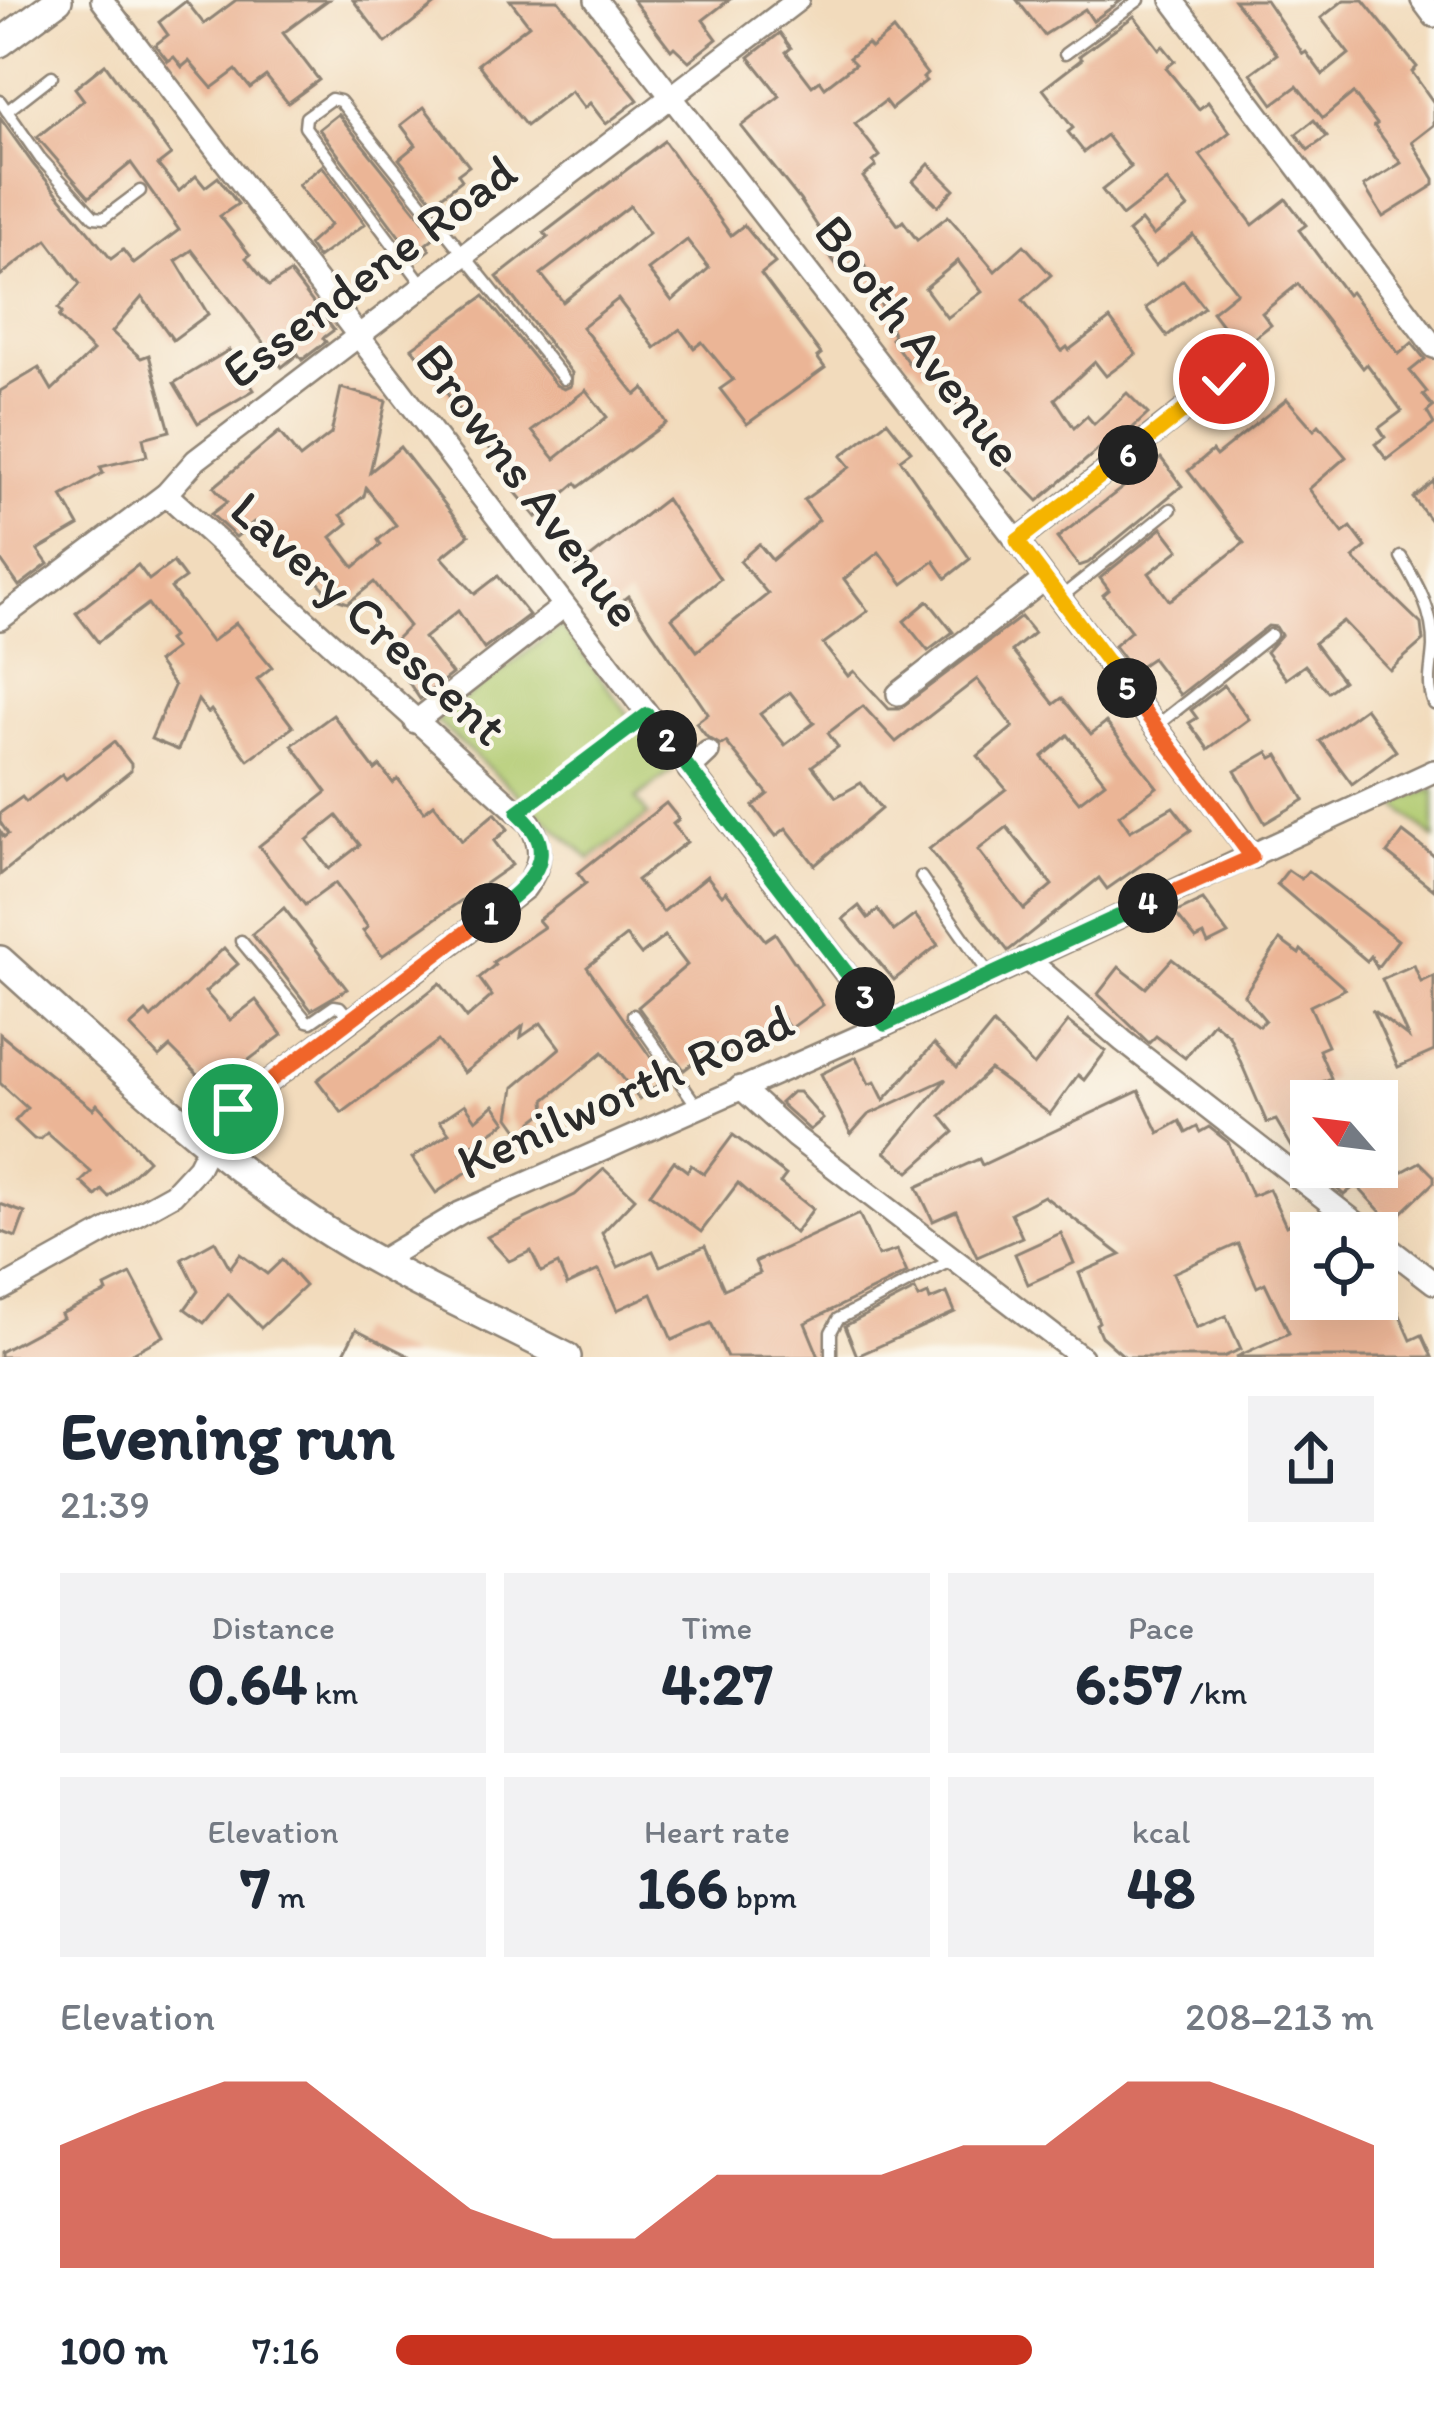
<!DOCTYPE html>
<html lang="en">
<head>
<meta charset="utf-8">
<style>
	:root { --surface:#fff; --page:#f2f2f3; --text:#1f2937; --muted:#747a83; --accent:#c8321e }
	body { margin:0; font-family:Itim,sans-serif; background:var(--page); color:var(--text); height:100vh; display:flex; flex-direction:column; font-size:45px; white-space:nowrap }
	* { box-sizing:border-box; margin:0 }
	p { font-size:39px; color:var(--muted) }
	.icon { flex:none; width:66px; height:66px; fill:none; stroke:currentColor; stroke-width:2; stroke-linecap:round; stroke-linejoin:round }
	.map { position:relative; height:1357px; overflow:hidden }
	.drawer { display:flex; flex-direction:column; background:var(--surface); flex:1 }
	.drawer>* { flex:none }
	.needle { width:78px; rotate:298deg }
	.fabs { position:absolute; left:1290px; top:1080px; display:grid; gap:24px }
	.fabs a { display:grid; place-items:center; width:108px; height:108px; border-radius:0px; background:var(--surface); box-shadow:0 12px 48px #0002; font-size:60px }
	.pin { position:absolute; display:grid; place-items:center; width:102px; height:102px; color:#fff; margin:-51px; border:6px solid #fff; border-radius:50%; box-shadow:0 3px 12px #0007 }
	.km { position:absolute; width:60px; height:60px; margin:-30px; border-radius:50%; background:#222; color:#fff; font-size:33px; line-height:60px; text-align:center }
	.round { display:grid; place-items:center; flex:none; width:126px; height:126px; border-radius:0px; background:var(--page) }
	.head { display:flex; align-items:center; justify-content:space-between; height:204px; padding:0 60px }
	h1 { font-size:66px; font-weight:700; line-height:90px }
	.stats { display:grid; grid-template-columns:repeat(3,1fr); gap:18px; height:204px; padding:12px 60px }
	.stats div { display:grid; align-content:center; border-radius:0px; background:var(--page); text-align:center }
	.stats b { font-size:60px; font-weight:700 }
	.stats small { font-size:33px; font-weight:400 }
	.stats p { font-size:33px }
	.chart { height:336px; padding:24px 60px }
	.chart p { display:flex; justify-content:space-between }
	.chart svg { width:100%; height:216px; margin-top:12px; fill:var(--accent); opacity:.7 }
	ul { padding:0 60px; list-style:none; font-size:39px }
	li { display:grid; grid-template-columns:192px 144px 1fr; align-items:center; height:90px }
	li i { height:30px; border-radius:15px; background:var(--accent) }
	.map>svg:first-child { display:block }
	.green { fill:#b0ca6f; stroke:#6e7a4d; stroke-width:3 }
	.building { fill:#ebb596; fill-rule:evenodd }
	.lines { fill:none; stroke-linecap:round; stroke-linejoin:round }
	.service-casing { stroke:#8e8374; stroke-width:15 }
	.minor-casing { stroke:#8e8374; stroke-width:26 }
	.tertiary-casing { stroke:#8e8374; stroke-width:32 }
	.path { stroke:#8e8374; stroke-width:4.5; stroke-dasharray:9 9; stroke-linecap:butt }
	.service { stroke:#fff; stroke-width:10 }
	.minor { stroke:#fff; stroke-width:21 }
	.tertiary { stroke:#fff; stroke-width:27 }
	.split-1-casing { stroke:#fff; stroke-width:24 }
	.split-2-casing { stroke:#fff; stroke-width:24 }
	.split-3-casing { stroke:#fff; stroke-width:24 }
	.split-4-casing { stroke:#fff; stroke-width:24 }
	.split-5-casing { stroke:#fff; stroke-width:24 }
	.split-6-casing { stroke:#fff; stroke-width:24 }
	.split-7-casing { stroke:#fff; stroke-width:24 }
	.split-1 { stroke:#f0652b; stroke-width:15 }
	.split-2 { stroke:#22a559; stroke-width:15 }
	.split-3 { stroke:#22a559; stroke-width:15 }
	.split-4 { stroke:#22a559; stroke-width:15 }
	.split-5 { stroke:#f0652b; stroke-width:15 }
	.split-6 { stroke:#f5b400; stroke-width:15 }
	.split-7 { stroke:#f5b400; stroke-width:15 }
	.labels { text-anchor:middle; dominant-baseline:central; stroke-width:9; stroke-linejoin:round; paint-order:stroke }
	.street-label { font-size:51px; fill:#2b2b2b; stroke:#fbf7ec }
</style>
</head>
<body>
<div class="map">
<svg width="1434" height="1357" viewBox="0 0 1434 1357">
	<rect width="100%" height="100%" fill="#fbf7ec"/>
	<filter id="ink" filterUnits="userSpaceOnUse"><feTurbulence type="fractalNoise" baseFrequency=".00833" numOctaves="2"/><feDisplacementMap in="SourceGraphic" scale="24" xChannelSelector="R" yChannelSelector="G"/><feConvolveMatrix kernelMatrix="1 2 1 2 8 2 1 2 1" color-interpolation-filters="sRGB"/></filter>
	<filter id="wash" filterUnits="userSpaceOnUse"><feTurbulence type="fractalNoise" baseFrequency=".004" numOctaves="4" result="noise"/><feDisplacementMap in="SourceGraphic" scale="48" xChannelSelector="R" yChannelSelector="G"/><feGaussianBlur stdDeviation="2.7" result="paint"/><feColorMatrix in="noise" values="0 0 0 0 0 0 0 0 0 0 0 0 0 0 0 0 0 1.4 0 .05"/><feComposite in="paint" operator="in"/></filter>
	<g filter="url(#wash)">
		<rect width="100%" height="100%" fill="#f2dbbc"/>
		<g class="green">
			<polygon points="561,626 672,771 636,799 648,815 590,859 436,721"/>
			<polygon points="1434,789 1434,839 1393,802"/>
		</g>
		<g id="blocks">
			<g class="building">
				<polygon points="236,0 328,0 283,33 319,80 288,103 266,76 250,88 236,70 212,88 189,61 182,67 174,57 168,61 155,45 168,35 159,22 186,1 204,24"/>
				<polygon points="353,0 441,0 386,43"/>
				<polygon points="510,0 558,0 638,100 606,124 590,103 584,108 571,91 526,126 478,64 529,25"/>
				<polygon points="633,0 729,0 703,20 717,39 689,61 674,47 671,50"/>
				<polygon points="1017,0 1122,0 1093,21 1085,9 1044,35"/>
				<polygon points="1234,0 1266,0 1303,54 1306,52 1323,75 1349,54 1321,18 1344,0 1363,0 1417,67 1412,72 1434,103 1434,125 1412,142 1434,179 1434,185 1383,217 1364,186 1401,163 1374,126 1377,124 1353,93 1323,118 1297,86 1273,104 1251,73 1277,54"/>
				<polygon points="1134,16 1159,49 1163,46 1175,61 1166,68 1199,109 1208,102 1230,132 1200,155 1253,225 1286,199 1306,225 1299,230 1347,295 1351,292 1399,354 1412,343 1425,359 1410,371 1427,392 1423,395 1433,407 1427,412 1434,424 1387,460 1375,444 1385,437 1379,428 1402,411 1367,364 1363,368 1298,284 1262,313 1271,325 1240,349 1212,312 1237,292 1193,235 1155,266 1128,232 1141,221 1153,236 1188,208 1167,181 1122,216 1102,190 1131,167 1106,135 1084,152 1068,132 1073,128 1043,89 1082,59 1079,56"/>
				<path d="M 893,30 L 927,74 L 923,78 L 926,81 L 891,109 L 885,101 L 855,124 L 880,156 L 873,162 L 876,166 L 863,177 L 898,225 L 903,221 L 917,240 L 948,216 L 995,271 L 1024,245 L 1051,275 L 1023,300 L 1062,351 L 1067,347 L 1069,350 L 1110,319 L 1136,354 L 1106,376 L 1095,362 L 1055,399 L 1074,428 L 1087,416 L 1094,424 L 1127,393 L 1148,414 L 1107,451 L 1100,448 L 1038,501 L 998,460 L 928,369 L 922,374 L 913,361 L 909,364 L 891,339 L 894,336 L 861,257 L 842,272 L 820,243 L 826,239 L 800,200 L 741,126 L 780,96 L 749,57 L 780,33 L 791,48 L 786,52 L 812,86 L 820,80 L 825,87 L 855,64 L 849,58 L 867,44 L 871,48 ZM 958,261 L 982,292 L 947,318 L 925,288 Z"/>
				<polygon points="105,64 171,155 158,165 179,191 196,176 205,187 218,177 238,204 220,216 250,255 246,258 269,286 290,273 334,330 323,338 326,342 302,360 298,354 282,367 192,250 176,261 208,314 173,340 142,297 112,332 141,358 149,355 170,431 143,438 147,456 100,467 103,473 62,496 79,526 38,550 48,564 19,586 0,559 0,391 39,368 52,390 93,351 59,317 62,313 58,309 80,284 47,240 0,276 0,118 33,164 111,259 123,250 134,264 179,230 131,163 89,197 37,137 84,100 75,88"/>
				<polygon points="424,107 469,166 458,174 462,180 434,202 399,159 416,145 401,125"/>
				<polygon points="338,114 436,236 426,244 430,250 417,260 319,129"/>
				<polygon points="1314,120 1327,137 1308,150 1296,134"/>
				<path d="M 664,141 L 731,235 L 744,225 L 775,263 L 761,274 L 821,354 L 817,357 L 825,368 L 747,424 L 720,389 L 733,380 L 702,342 L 694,348 L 680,329 L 655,348 L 618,299 L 582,327 L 636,395 L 644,388 L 666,423 L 579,487 L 576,483 L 536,517 L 508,483 L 513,479 L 412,348 L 484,296 L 556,385 L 564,389 L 571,386 L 572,373 L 497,277 L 548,237 L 544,233 ZM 630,206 L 649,233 L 563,302 L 541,274 ZM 687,240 L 709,268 L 672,301 L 648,270 ZM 586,390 L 607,417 L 555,459 L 532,431 Z"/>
				<polygon points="929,164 954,189 938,206 913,181"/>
				<polygon points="322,166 365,224 318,258 308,245 330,225 298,185"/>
				<polygon points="1183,280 1204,307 1167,336 1146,308"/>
				<polygon points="229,350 254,390 198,423 174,383"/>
				<path d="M 341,388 L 386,401 L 370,472 L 400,447 L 469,535 L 442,557 L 475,594 L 498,576 L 529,615 L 484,649 L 458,611 L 424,638 L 452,674 L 420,699 L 386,649 L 409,626 L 374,582 L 348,603 L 333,598 L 304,567 L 300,570 L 274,539 L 270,542 L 254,522 L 236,537 L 211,514 L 227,502 L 214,487 L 279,432 L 300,458 L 331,434 ZM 366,488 L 396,525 L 378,540 L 381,545 L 354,567 L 331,537 L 348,523 L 341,515 L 364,496 Z"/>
				<polygon points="1287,399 1314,430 1319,425 1346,457 1309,489 1343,533 1351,527 1366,547 1353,558 1421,624 1423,641 1390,670 1343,621 1314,643 1343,681 1328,692 1305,665 1286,679 1266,652 1281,635 1276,627 1268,626 1180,695 1152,658 1133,671 1114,646 1131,631 1103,595 1109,590 1100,578 1162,528 1179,550 1149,573 1169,600 1172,599 1244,543 1188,471 1212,451 1216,456"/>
				<path d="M 887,421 L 911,451 L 900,459 L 970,559 L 946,578 L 934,561 L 903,584 L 879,552 L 844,579 L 868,611 L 823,644 L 848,676 L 854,671 L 889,709 L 899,709 L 1021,617 L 1034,633 L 1012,651 L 1054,704 L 1062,698 L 1091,734 L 1106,722 L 1157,787 L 1119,815 L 1130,831 L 1173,807 L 1191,830 L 1107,889 L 1099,878 L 1008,951 L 929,849 L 1006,789 L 978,756 L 1013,727 L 977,679 L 896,742 L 863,706 L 828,733 L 838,747 L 812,766 L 836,797 L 861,783 L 881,809 L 815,865 L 786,828 L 776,836 L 753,806 L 768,794 L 726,742 L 721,745 L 707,737 L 696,723 L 708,714 L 628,596 L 609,611 L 577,568 L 666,499 L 720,579 L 672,618 L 697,651 L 768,594 L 740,561 L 759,544 L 772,560 L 819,520 L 804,500 L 850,467 L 841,456 ZM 790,692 L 814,723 L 785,745 L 760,714 ZM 1068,735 L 1105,782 L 1079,802 L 1042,757 ZM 1007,827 L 1052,885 L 1024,909 L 978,850 Z"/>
				<polygon points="1161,458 1182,486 1088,563 1079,566 1057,538"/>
				<polygon points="1434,481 1434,525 1413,498"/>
				<polygon points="173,562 185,578 171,588 211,642 236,623 272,667 257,679 293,727 248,760 211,710 208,713 198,700 178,750 151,739 174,686 157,662 175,649 168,640 172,637 148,604 98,642 76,613 138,565 149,580"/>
				<polygon points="928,601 953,632 928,651 904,621"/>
				<polygon points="1224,685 1249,719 1208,749 1189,723 1197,718 1191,710"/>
				<polygon points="1365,708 1396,751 1352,784 1320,741"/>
				<path d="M 333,715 L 375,770 L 380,766 L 393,783 L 398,779 L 424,812 L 434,804 L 462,841 L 495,813 L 508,829 L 494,841 L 512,865 L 382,956 L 363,931 L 368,927 L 335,883 L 305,905 L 259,846 L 327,792 L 292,745 ZM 337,816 L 360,845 L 329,869 L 307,840 Z"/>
				<polygon points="114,742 131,764 131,771 0,875 0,831 4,837 8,834 0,822 0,813 22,797 26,802 62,774 66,779"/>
				<polygon points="1268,752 1272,758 1278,755 1304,800 1265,823 1235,771"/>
				<polygon points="666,803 679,819 673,824 687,842 637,880 663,912 707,876 722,895 726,891 765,940 775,933 823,1005 790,1029 779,1014 725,1056 716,1045 684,1070 638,1007 687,965 665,936 641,955 626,936 587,967 666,1079 639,1099 603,1052 545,1100 546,1111 533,1121 531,1148 509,1117 514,1087 560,1048 541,1023 521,1037 523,1026 464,1073 438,1041 342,1113 317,1080 440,983 467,1018 492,996 479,978 495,965 493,962 544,927 538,920 586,883 578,873"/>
				<polygon points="1403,832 1434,856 1434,890 1387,853"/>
				<polygon points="1288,870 1301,879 1308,871 1398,940 1377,968 1371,956 1367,961 1277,884"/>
				<polygon points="1203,900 1228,934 1208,944 1204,935 1196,939 1175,913"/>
				<polygon points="859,906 868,918 878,910 894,931 915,915 938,945 894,980 843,919"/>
				<polygon points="284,908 347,989 311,1010 252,934"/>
				<polygon points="1280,940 1299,954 1301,950 1345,989 1310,1006 1328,1046 1319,1050 1331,1078 1320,1083 1328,1101 1311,1101 1311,1153 1299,1159 1276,1120 1267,1123 1229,1035 1213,1022 1185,1058 1156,1036 1149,1043 1098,994 1119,967 1146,988 1172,959 1259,1026 1265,1020 1244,995"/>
				<polygon points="224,948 238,964 205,992 230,1020 256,1000 282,1035 246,1062 250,1065 219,1096 170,1047 159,1057 130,1026 146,1012 151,1018"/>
				<polygon points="1414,965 1421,982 1434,976 1434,1051 1398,1067 1372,1010 1408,1037 1382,979"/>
				<polygon points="1068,1022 1106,1051 1084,1080 1078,1075 1050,1114 990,1070 941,1116 954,1132 909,1172 885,1152 946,1079 868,1115 851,1134 821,1074 856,1057 869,1084 875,1082 884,1100 934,1044 957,1068 993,1024 1034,1066"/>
				<polygon points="0,1034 93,1109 97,1104 148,1160 109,1197 102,1190 96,1196 81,1182 91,1172 47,1133 41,1139 34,1139 15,1121 27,1108 0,1083"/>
				<polygon points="1139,1091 1159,1133 1180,1121 1186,1133 1197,1127 1200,1132 1209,1127 1228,1142 1252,1196 1269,1189 1286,1226 1292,1223 1303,1247 1311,1244 1311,1262 1294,1270 1308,1299 1393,1299 1411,1340 1422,1335 1432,1357 1236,1357 1289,1333 1265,1283 1257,1287 1238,1244 1173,1273 1197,1328 1226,1316 1241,1349 1223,1357 1125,1357 1101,1336 1096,1324 1099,1322 1079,1273 1121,1255 1044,1196 1011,1213 1022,1237 977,1257 956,1211 933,1221 917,1187 979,1159 982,1165"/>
				<polygon points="792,1092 799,1092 823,1119 810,1130 780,1103"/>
				<polygon points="465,1104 476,1120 494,1105 506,1122 461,1152 473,1168 436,1193 412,1158 449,1133 440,1121"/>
				<polygon points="733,1135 786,1175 780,1183 813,1209 795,1233 738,1183 701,1232 650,1194 674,1161 687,1171 691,1165 704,1174"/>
				<polygon points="1420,1162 1434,1176 1434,1182 1391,1223 1356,1185 1344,1195 1328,1181 1341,1170 1339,1167 1379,1167 1389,1179"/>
				<polygon points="604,1169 635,1198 602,1233 618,1267 653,1251 660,1266 705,1246 724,1289 760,1273 755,1262 859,1214 878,1256 897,1250 907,1273 805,1323 819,1357 727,1357 711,1323 672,1340 652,1294 617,1310 599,1270 567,1285 558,1264 541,1272 531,1251 509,1261 487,1237 575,1195"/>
				<polygon points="0,1204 25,1213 16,1237 0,1231"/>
				<polygon points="1061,1233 1074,1263 1028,1284 1015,1254"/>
				<polygon points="215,1241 230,1268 240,1254 267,1274 282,1260 305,1286 261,1328 228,1294 204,1323 185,1309 198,1291 182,1259"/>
				<polygon points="131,1274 164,1336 125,1357 0,1357 0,1352 63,1318 61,1314 107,1292 105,1287"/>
				<polygon points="915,1290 919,1298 928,1294 930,1300 947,1293 955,1312 857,1356 845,1326"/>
				<polygon points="356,1329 411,1357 342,1357"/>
			</g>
		</g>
	</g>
	<g filter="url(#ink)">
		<use href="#blocks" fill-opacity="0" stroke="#8e8374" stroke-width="3"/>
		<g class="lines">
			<g class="service-casing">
				<g id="service">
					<polyline points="1065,54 1139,0"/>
					<polyline points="0,101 40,158 94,217 104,218 140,191"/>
					<polyline points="7,111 52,76"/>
					<polyline points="424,286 305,127 306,117 331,99 340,101 564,379"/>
					<path d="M 1401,557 C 1418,585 1434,613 1433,647 C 1432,668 1426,684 1434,704"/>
					<polyline points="1060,598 1171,509"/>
					<polyline points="1156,726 1271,635"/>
					<polyline points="921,877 990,975"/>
					<polyline points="241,941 307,1021 311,1022 334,1006 340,1007 350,1019"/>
					<polyline points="633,1015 697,1106"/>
					<polyline points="831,1357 831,1332 838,1319 954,1259"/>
				</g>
			</g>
			<g class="minor-casing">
				<g id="minor">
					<polyline points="102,0 885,1025"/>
					<polyline points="596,0 1017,541 1253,857"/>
					<polyline points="1172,0 1434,347"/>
					<polyline points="1422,0 1434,16"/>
					<polyline points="1017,541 1224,379"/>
					<polyline points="0,619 166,494 196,460 798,0"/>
					<polyline points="898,694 1045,579"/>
					<polyline points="415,722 564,606"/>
					<polyline points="689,770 708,752"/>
					<polyline points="1026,958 1123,1041 1369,1233"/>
					<polyline points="740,1087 795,1137 1081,1357"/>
					<polyline points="1377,1239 1434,1283"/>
					<polyline points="380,1261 460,1213 885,1025 1434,771"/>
					<path d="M 0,1290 L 173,1194 L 198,1167 L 219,1125 L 233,1109 L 525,888 C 542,865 543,848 530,823 L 166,494"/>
				</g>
			</g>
			<g class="tertiary-casing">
				<g id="tertiary">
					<polyline points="0,43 58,0"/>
					<path d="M 0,960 C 97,1047 193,1139 301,1214 C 381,1270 480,1312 567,1357"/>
				</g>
			</g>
			<polyline class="path" points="537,799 633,725"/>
			<use href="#service" class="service"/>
			<use href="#minor" class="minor"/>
			<use href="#tertiary" class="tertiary"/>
		</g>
	</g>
	<g class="lines" filter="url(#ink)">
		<g class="split-1-casing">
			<polyline id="split-1" points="233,1109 491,913"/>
		</g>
		<g class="split-2-casing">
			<path id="split-2" d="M 491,913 C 529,885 565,855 518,812 L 647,715 L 667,740"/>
		</g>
		<g class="split-3-casing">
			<polyline id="split-3" points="667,740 865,997"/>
		</g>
		<g class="split-4-casing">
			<polyline id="split-4" points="865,997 885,1024 1148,903"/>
		</g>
		<g class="split-5-casing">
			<polyline id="split-5" points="1127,688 1252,857 1148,903"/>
		</g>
		<g class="split-6-casing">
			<polyline id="split-6" points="1127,688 1017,541 1128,455"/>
		</g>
		<g class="split-7-casing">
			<polyline id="split-7" points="1128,455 1224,379"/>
		</g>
		<use href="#split-1" class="split-1"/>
		<use href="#split-2" class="split-2"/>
		<use href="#split-3" class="split-3"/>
		<use href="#split-4" class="split-4"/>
		<use href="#split-5" class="split-5"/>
		<use href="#split-6" class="split-6"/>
		<use href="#split-7" class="split-7"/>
	</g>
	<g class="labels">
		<g class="street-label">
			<text transform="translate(369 271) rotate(-37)">Essendene Road</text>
			<text transform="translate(919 341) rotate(52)">Booth Avenue</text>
			<text transform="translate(529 485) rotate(53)">Browns Avenue</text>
			<text transform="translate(369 618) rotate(42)">Lavery Crescent</text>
			<text transform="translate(625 1091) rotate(-24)">Kenilworth Road</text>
		</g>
	</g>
</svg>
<div class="fabs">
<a><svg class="needle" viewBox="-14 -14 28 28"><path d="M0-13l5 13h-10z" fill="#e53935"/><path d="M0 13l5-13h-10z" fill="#747a83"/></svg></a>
<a><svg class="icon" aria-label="locate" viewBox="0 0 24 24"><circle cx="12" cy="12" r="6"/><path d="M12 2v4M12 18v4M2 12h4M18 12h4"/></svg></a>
</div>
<div class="pin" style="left:233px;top:1109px;background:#1e9e55"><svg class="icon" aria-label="arrive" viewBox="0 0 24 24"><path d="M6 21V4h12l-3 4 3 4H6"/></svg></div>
<div class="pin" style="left:1224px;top:379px;background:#d93025"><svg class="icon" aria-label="check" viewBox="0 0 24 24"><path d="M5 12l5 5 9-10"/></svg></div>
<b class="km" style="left:491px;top:913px">1</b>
<b class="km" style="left:667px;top:740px">2</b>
<b class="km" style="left:865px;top:997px">3</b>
<b class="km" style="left:1148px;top:903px">4</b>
<b class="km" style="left:1127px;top:688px">5</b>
<b class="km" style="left:1128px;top:455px">6</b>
</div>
<section class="drawer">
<div class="head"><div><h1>Evening run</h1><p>21:39</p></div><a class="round"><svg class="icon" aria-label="share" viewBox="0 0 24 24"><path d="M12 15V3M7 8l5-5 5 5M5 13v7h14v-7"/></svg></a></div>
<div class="stats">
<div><p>Distance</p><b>0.64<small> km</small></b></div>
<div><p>Time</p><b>4:27</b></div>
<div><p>Pace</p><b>6:57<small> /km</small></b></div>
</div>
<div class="stats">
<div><p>Elevation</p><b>7<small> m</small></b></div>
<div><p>Heart rate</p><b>166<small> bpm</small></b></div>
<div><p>kcal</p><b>48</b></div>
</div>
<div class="chart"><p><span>Elevation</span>208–213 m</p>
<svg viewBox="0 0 160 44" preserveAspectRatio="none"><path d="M0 44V19L10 12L20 6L30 6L40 19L50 32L60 38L70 38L80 25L90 25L100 25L110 19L120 19L130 6L140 6L150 12L160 19V44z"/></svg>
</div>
<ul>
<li><b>100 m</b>7:16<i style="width:65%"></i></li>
</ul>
</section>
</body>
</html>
